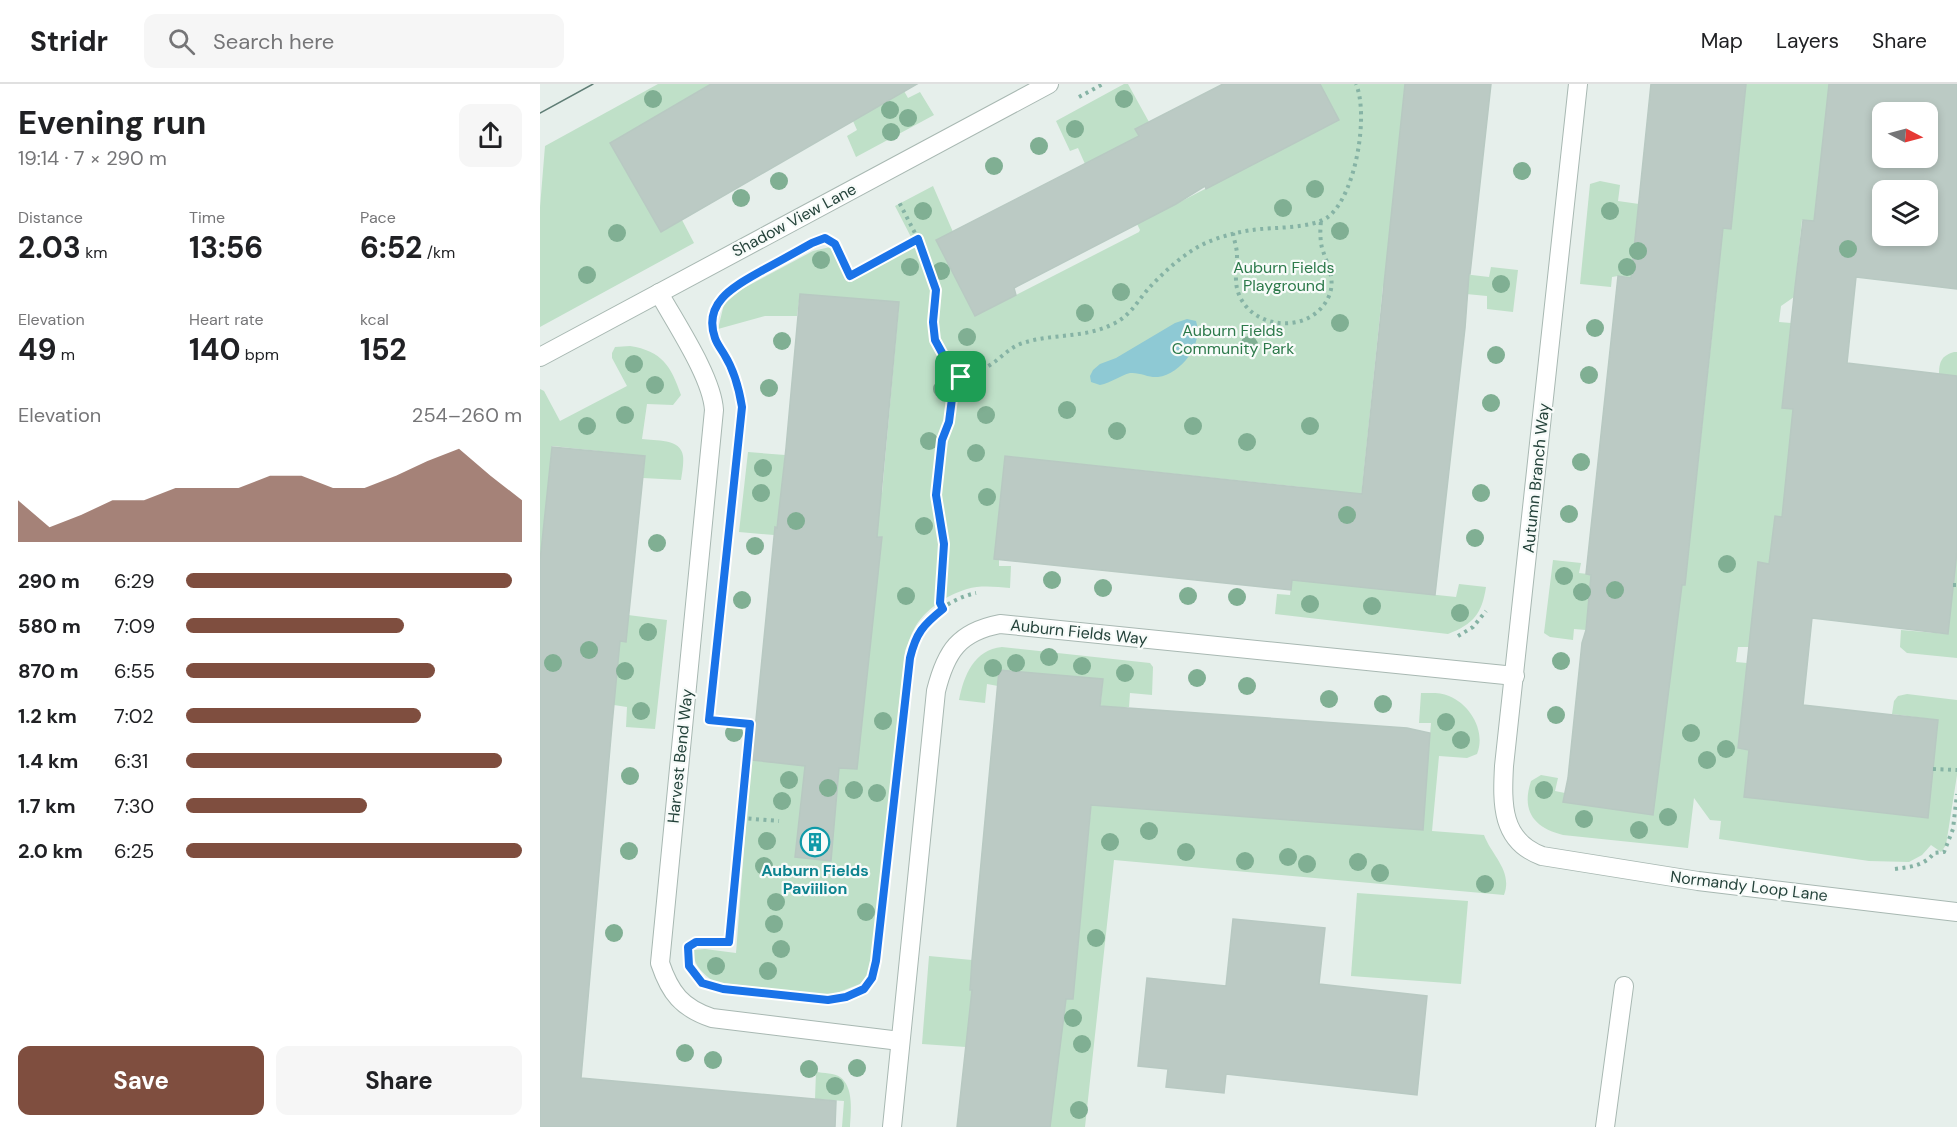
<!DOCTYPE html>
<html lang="en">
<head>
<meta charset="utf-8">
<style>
	:root { --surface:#fff; --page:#f6f6f6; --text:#202124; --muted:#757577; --line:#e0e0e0; --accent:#7f4e3f }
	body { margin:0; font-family:"DM Sans",sans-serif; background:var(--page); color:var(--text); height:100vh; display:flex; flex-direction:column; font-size:22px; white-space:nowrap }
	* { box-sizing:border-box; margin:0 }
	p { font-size:20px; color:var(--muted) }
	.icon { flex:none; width:33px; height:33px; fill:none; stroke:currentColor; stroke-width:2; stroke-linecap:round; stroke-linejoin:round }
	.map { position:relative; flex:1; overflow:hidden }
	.side { display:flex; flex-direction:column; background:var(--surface); width:540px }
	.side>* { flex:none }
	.needle { width:39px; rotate:96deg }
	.fabs { position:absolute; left:1332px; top:18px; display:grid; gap:12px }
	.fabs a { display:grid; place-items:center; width:66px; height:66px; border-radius:12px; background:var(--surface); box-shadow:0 3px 9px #0003; font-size:30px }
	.pin { position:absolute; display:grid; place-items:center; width:51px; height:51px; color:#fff; margin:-26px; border-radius:12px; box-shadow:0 3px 9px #0006 }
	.round { display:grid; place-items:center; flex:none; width:63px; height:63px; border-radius:12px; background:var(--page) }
	.headline { display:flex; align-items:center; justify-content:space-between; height:102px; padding:0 18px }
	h1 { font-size:33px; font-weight:700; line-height:45px }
	.stats { display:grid; grid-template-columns:repeat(3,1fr); gap:9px; height:102px; padding:6px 18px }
	.stats div { display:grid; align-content:center }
	.stats b { font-size:30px; font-weight:700 }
	.stats small { font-size:16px; font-weight:400 }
	.stats p { font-size:16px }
	.chart { height:168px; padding:12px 18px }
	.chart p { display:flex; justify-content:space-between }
	.chart svg { width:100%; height:108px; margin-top:6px; fill:var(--accent); opacity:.7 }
	.action { display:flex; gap:12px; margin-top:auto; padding:12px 18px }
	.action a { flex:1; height:69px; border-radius:12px; background:var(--accent); color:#fff; font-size:24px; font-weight:700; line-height:69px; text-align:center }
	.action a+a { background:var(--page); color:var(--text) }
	ul { padding:0 18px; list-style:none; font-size:20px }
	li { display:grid; grid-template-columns:96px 72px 1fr; align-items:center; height:45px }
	li i { height:15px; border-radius:8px; background:var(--accent) }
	header { display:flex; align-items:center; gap:36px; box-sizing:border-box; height:84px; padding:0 30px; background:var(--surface); border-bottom:2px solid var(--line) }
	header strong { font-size:28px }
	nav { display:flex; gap:33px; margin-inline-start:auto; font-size:21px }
	.search { width:420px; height:54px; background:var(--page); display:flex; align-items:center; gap:15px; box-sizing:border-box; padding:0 21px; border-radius:12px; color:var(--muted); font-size:22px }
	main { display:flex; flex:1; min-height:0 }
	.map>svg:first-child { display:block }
	.green { fill:#bfe0c8 }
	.water { fill:#8ec9d4 }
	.building { fill:#bbcac4; stroke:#b8c9c2; stroke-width:1.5; fill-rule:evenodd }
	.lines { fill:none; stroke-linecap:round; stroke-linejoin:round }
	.minor-casing { stroke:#a8b8b2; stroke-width:20 }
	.path { stroke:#86b3a5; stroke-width:4; stroke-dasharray:3 4.5; stroke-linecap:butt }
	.minor { stroke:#fff; stroke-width:18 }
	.tram { stroke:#5f7d75; stroke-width:1.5 }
	.tree { fill:#80af93 }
	.route-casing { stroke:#fff; stroke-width:12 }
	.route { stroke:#1a73e8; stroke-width:8 }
	.labels { text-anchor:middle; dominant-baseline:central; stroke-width:4.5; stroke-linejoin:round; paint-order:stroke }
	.street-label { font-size:16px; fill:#24423a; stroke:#f7fbf9 }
	.park-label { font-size:16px; fill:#2d7a4b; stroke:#f7fbf9 }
	.culture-label { font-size:16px; font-weight:bold; fill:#0d838f; stroke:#f7fbf9 }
</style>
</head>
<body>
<header>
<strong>Stridr</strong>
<div class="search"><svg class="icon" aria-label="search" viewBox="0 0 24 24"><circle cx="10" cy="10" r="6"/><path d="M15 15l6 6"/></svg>Search here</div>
<nav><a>Map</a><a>Layers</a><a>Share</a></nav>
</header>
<main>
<section class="side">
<div class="headline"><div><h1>Evening run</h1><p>19:14 · 7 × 290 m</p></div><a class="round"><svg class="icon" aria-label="share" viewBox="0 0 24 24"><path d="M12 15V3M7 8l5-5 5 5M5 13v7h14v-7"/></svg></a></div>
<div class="stats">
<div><p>Distance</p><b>2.03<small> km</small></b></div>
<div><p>Time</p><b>13:56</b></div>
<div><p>Pace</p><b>6:52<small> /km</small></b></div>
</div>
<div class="stats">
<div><p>Elevation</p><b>49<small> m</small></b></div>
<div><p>Heart rate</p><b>140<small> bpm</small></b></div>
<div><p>kcal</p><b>152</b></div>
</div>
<div class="chart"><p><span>Elevation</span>254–260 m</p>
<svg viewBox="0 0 160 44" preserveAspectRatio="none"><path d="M0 44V27L10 38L20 33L30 27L40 27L50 22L60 22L70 22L80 17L90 17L100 22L110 22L120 17L130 11L140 6L150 17L160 27V44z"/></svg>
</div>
<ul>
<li><b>290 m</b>6:29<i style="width:97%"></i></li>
<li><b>580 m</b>7:09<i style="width:65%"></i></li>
<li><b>870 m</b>6:55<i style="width:74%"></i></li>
<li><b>1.2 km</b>7:02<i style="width:70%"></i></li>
<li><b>1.4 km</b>6:31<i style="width:94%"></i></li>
<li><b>1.7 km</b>7:30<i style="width:54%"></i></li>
<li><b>2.0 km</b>6:25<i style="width:100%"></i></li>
</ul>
<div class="action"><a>Save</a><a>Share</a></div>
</section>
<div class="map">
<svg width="1417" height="1043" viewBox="0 0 1417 1043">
	<rect width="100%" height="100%" fill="#e6efeb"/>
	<g class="green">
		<polygon points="118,0 171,0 70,59 121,148 142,136 154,159 0,243 0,123 5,62"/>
		<polygon points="360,0 368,14 380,8 394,31 316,73 307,52 317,46 313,37"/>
		<path d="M 584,0 L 588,0 L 609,38 L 595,45 L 636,120 L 798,36 L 780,0 L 865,0 L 846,181 L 949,193 L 951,183 L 978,186 L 973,228 L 947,225 L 947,212 L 843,202 L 812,502 L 916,513 L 919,500 L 946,503 C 942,529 934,540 908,550 L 735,530 L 737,510 L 750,511 L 761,403 L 465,372 L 454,475 L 459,475 L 459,482 L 471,482 L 470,504 C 456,503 441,501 427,505 C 407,511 384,526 374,545 C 371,551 368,559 365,567 L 330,889 L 320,900 L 289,912 L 174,898 C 163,889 152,881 154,866 L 165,865 L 196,869 L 211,676 L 317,685 L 342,453 L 235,443 L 234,451 L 199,448 L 208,368 L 245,371 L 242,400 L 342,409 L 359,221 L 260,210 L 257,232 L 225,232 L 178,245 L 184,220 L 202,205 L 273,167 L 290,163 L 304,189 L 371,153 L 355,122 L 393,102 L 413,148 L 396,156 L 435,232 L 599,148 L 600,146 L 563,71 L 545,80 L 538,64 L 530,67 L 516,37 Z"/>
		<path d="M 1206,0 L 1289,0 L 1284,45 L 1342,52 L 1342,74 L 1388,74 L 1388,57 L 1417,60 L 1417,104 L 1279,89 L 1274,137 L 1262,136 L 1254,213 L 1241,222 L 1239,238 L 1251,239 L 1242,323 L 1253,325 L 1417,452 L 1235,432 L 1229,480 L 1219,478 L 1209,563 L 1198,563 L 1196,578 L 1207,579 L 1198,664 L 1209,666 L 1204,713 L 1387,734 L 1398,636 L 1352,630 L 1354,617 L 1358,612 L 1367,610 L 1417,616 L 1417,691 L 1406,761 L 1401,768 L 1391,761 L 1382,771 L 1369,778 L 1329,777 L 1179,755 L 1181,737 L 1170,736 L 1154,714 L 1148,764 L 1023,751 C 994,744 981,727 991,697 L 1001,691 L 1018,694 L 1015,707 L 1025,709 L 1023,718 L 1113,730 L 1137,540 L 1048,529 L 1046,546 L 1034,545 L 1033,556 L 1010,553 L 1004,549 L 1013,476 L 1041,479 L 1039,489 L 1145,501 L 1177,204 L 1078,192 L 1072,193 L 1071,203 L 1040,200 L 1050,100 L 1060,97 L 1080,101 L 1078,117 L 1099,120 L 1155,142 L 1191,145 Z"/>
		<path d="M 90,262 C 122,267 131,282 141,311 L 133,321 L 107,320 L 102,355 C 115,357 141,354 143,372 C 144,379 142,389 141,396 L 103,394 L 105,372 L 12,362 L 0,477 L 0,305 L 4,307 L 20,337 L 87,302 L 72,274 L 72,269 L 75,263 Z"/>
		<path d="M 1414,268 L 1417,268 L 1417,292 L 1399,291 C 1399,278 1401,272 1414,268 Z"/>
		<polygon points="1417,467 1417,574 1367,569 1360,563 1361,546 1408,550"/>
		<polygon points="88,531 127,536 115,645 86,643 87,623 74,621 0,549 85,558"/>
		<path d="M 462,563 L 610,579 L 613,583 L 612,611 L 590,609 L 589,623 L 583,623 L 576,723 L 882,746 L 891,639 L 879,639 L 881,609 C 890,609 901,608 909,612 C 931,621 946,648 937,670 L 927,674 L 899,672 L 892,747 L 944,751 C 952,772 973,787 964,811 L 574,776 L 545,1043 L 510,1043 L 519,966 L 429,938 L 426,963 L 382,960 L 389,872 L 432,876 L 430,906 L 533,915 L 563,596 L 459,586 L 458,602 L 447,600 L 445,619 L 419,616 C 424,591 434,566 462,563 Z"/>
		<polygon points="817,809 928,817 921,900 811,892"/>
		<path d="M 276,988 C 283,989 295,989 300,993 C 314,1003 311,1028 310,1043 L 302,1043 L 304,1017 L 275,1015 Z"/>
	</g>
	<path class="water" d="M 647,235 L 656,237 C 664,260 641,290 618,293 C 609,294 600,288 590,289 C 581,291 571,299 560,301 L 551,298 L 550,292 L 553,286 L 560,280 L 576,274 L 635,239 Z"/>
	<g class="building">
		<polygon points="171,0 377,0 121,148 70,59"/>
		<polygon points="683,0 780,0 799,36 666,105 665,102 636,120 474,204 476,211 435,232 396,156 599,52 595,45"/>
		<polygon points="865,0 951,0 930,190 929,190 925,244 895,511 752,496 751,506 454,475 465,372 822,410"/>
		<polygon points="1111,0 1206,0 1191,145 1183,144 1145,501 1142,501 1113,731 1023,718 1028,694 1042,559 1046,546 1051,491 1046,490 1078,192 1091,194"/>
		<path d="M 1289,0 L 1417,0 L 1417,205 L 1316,193 L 1307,279 L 1417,292 L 1417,467 L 1408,550 L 1272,534 L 1263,621 L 1398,636 L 1388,734 L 1204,713 L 1209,666 L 1198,664 L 1218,478 L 1229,480 L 1235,432 L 1242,433 L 1253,325 L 1242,324 L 1255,203 L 1263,136 L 1274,137 ZM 1342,28 L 1388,28 L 1388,74 L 1342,74 ZM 1342,106 L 1388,106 L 1388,152 L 1342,152 Z"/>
		<polygon points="260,210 359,218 337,453 342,453 317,685 299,684 291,777 255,773 265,682 212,676 235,443 237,444 246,364"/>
		<polygon points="12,363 105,372 86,558 80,557 72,641 41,994 296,1017 295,1043 0,1043 0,477"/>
		<polygon points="459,586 563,595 560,622 867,644 890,649 883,746 551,721 533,915 526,915 510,1043 417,1043 432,906 430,906 432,876"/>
		<polygon points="693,835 785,844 779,900 887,912 877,1011 686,990 684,1009 626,1003 628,985 598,982 607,894 686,902"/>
	</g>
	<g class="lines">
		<g class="minor-casing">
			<g id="minor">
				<path d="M 1038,0 L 964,682 C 962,720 961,757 1002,772 L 1158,797 L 1417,828"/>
				<path d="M 119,209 C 136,240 172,293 174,326 L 120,879 C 130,909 142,924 172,934 L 360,957"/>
				<polyline points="0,273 509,0"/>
				<path d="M 352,1043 L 396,607 C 406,567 419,548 460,540 L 975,592"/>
				<polyline points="1065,1043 1084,902"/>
			</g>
		</g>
		<g class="path">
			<polyline points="539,13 563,0"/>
			<path d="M 693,149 C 694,156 697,164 697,171 C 697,183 694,196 698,208 C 711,247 772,251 789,212 C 796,195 787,180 782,164 C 780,155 780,146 781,137"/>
			<path d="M 378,155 L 396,206 L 393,238 L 395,256 L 412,287 L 421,293 C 431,290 442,286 450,281 C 461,274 468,265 480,260 C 510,249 544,255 573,240 C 589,233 597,218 608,205 C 626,186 648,165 673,156 C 686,151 699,148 712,146 C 733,143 771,145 788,133 C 816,111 829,31 816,0"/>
			<polyline points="288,156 295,160 311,192 378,155 359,118"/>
			<polyline points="173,235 173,230 182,214"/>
			<polyline points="1413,501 1417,501"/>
			<polyline points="403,525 400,519 403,460 396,411 402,356 412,321 414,299 412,287"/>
			<polyline points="918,552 933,543 946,527"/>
			<path d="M 372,567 C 379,537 408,515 436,509"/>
			<polyline points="1393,685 1417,686"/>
			<polyline points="201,734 239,737"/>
			<path d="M 1355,785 C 1370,783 1384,782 1394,769 L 1404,768 L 1413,745 L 1417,710"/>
			<polyline points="154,859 189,858 210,640 175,637"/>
			<polyline points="301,914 324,905 333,893"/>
		</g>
		<use href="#minor" class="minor"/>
		<polyline class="tram" points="0,29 53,0"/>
	</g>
	<g class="tree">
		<circle cx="113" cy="15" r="9"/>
		<circle cx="584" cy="15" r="9"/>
		<circle cx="350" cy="26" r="9"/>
		<circle cx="368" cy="34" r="9"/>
		<circle cx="535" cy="45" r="9"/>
		<circle cx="351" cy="48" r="9"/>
		<circle cx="499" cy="62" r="9"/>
		<circle cx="454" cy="82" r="9"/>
		<circle cx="982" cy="87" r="9"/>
		<circle cx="239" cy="97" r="9"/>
		<circle cx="775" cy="105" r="9"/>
		<circle cx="201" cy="114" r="9"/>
		<circle cx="743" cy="124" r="9"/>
		<circle cx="383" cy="127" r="9"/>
		<circle cx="1070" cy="127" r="9"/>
		<circle cx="800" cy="147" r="9"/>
		<circle cx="77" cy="149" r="9"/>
		<circle cx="1308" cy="165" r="9"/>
		<circle cx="1098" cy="167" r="9"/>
		<circle cx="281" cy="176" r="9"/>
		<circle cx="370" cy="183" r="9"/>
		<circle cx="1087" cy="183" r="9"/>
		<circle cx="401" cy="187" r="9"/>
		<circle cx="47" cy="191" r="9"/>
		<circle cx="961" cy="200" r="9"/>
		<circle cx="581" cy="208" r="9"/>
		<circle cx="545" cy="229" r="9"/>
		<circle cx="800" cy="239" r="9"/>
		<circle cx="1055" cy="244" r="9"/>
		<circle cx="427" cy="253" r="9"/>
		<circle cx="242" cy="257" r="9"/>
		<circle cx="709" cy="261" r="9"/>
		<circle cx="956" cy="271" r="9"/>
		<circle cx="94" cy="280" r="9"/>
		<circle cx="1049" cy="291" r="9"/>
		<circle cx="115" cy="301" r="9"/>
		<circle cx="229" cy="304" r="9"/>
		<circle cx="402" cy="305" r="9"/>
		<circle cx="951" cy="319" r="9"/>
		<circle cx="527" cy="326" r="9"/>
		<circle cx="85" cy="331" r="9"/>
		<circle cx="446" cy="331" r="9"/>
		<circle cx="47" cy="342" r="9"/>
		<circle cx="653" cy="342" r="9"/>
		<circle cx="770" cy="342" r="9"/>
		<circle cx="577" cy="347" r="9"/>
		<circle cx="389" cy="357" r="9"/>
		<circle cx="707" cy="358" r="9"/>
		<circle cx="436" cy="369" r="9"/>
		<circle cx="1041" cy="378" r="9"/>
		<circle cx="223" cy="384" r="9"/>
		<circle cx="221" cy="409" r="9"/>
		<circle cx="941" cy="409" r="9"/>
		<circle cx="447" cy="413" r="9"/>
		<circle cx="1029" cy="430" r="9"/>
		<circle cx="807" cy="431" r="9"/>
		<circle cx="256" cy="437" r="9"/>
		<circle cx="384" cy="442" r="9"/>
		<circle cx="935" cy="454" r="9"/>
		<circle cx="117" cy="459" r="9"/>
		<circle cx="215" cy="462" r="9"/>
		<circle cx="1187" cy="480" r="9"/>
		<circle cx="1024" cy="492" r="9"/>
		<circle cx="512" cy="496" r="9"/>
		<circle cx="563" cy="504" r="9"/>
		<circle cx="1075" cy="506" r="9"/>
		<circle cx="1042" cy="508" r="9"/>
		<circle cx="366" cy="512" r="9"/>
		<circle cx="648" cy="512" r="9"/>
		<circle cx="697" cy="513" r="9"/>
		<circle cx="202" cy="516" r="9"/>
		<circle cx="770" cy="520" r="9"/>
		<circle cx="832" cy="522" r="9"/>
		<circle cx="920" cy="529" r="9"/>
		<circle cx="108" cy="548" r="9"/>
		<circle cx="49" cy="566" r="9"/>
		<circle cx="509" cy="573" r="9"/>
		<circle cx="1021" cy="577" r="9"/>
		<circle cx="13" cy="579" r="9"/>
		<circle cx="476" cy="579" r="9"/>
		<circle cx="542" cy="582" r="9"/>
		<circle cx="453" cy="584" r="9"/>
		<circle cx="85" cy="587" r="9"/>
		<circle cx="585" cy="589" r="9"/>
		<circle cx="657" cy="594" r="9"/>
		<circle cx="707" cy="602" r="9"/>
		<circle cx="789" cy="615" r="9"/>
		<circle cx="843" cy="620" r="9"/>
		<circle cx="101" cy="627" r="9"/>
		<circle cx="1016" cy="631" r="9"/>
		<circle cx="343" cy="637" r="9"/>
		<circle cx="906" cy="638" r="9"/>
		<circle cx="194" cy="649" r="9"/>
		<circle cx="1151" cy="649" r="9"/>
		<circle cx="921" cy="656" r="9"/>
		<circle cx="1186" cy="665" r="9"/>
		<circle cx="1167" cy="676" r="9"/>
		<circle cx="90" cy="692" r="9"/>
		<circle cx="249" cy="696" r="9"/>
		<circle cx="288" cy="704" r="9"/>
		<circle cx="314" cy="706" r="9"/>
		<circle cx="1004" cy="706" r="9"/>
		<circle cx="337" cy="709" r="9"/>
		<circle cx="242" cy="717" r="9"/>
		<circle cx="1128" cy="733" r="9"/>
		<circle cx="1044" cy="735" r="9"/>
		<circle cx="1099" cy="746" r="9"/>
		<circle cx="609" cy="747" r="9"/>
		<circle cx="227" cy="757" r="9"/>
		<circle cx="570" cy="758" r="9"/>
		<circle cx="89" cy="767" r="9"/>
		<circle cx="646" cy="768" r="9"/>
		<circle cx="748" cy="773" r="9"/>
		<circle cx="705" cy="777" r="9"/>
		<circle cx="818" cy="778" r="9"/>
		<circle cx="767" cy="780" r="9"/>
		<circle cx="224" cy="782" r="9"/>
		<circle cx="840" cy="789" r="9"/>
		<circle cx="945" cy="800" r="9"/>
		<circle cx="236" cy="818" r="9"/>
		<circle cx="326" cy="828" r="9"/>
		<circle cx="234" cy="840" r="9"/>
		<circle cx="74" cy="849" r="9"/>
		<circle cx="556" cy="854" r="9"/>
		<circle cx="241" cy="865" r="9"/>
		<circle cx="176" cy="882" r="9"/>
		<circle cx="228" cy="887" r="9"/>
		<circle cx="533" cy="934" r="9"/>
		<circle cx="542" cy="960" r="9"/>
		<circle cx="145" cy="969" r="9"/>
		<circle cx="173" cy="976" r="9"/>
		<circle cx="317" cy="984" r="9"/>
		<circle cx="269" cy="985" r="9"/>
		<circle cx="295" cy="1002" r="9"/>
		<circle cx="539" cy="1026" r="9"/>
	</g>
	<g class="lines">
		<g class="route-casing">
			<path id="route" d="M 285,154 L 295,160 L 310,192 L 378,155 L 396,206 L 393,238 L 395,256 L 412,287 L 421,293 L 414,299 L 409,338 L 402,356 L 396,411 L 404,460 L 400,519 L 403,525 C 383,541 376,549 370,574 L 336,877 L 332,894 L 324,905 L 306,913 L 288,916 L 183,905 L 162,899 L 149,882 L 148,863 L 156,858 L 189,858 L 210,640 L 169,636 L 202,323 C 199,304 194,286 184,270 C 181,265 177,260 175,254 C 162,217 197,201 223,186 C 240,177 256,168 272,159 Z"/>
		</g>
		<use href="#route" class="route"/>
	</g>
	<defs>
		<g id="building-ring" transform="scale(1.5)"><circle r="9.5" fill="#f7fbf9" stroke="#0f9aa8" stroke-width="1.5"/><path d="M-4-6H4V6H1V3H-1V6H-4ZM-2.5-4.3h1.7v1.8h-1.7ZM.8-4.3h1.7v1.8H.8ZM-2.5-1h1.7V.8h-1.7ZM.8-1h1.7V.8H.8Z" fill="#0f9aa8"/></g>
	</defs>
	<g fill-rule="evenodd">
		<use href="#building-ring" x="275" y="758"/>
	</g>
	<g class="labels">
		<g class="street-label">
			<text transform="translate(254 136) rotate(-28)">Shadow View Lane</text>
			<text transform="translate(996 394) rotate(-84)">Autumn Branch Way</text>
			<text transform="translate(539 548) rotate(6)">Auburn Fields Way</text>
			<text transform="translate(140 672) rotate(-84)">Harvest Bend Way</text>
			<text transform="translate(1209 802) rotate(7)">Normandy Loop Lane</text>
		</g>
		<g class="park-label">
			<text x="744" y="183">Auburn Fields<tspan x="744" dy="18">Playground</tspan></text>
			<text x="693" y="246">Auburn Fields<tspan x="693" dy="18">Community Park</tspan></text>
		</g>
		<g class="culture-label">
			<text x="275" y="786">Auburn Fields<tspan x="275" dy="18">Paviilion</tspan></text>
		</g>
	</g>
</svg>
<div class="fabs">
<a><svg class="needle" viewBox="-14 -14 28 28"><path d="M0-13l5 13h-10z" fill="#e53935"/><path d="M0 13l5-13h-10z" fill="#757577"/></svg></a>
<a><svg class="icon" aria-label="layers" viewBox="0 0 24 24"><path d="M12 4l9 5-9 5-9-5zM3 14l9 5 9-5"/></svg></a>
</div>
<div class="pin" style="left:421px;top:293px;background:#1e9e55"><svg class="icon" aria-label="arrive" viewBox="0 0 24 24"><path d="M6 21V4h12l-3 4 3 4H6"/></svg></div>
</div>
</main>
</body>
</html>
